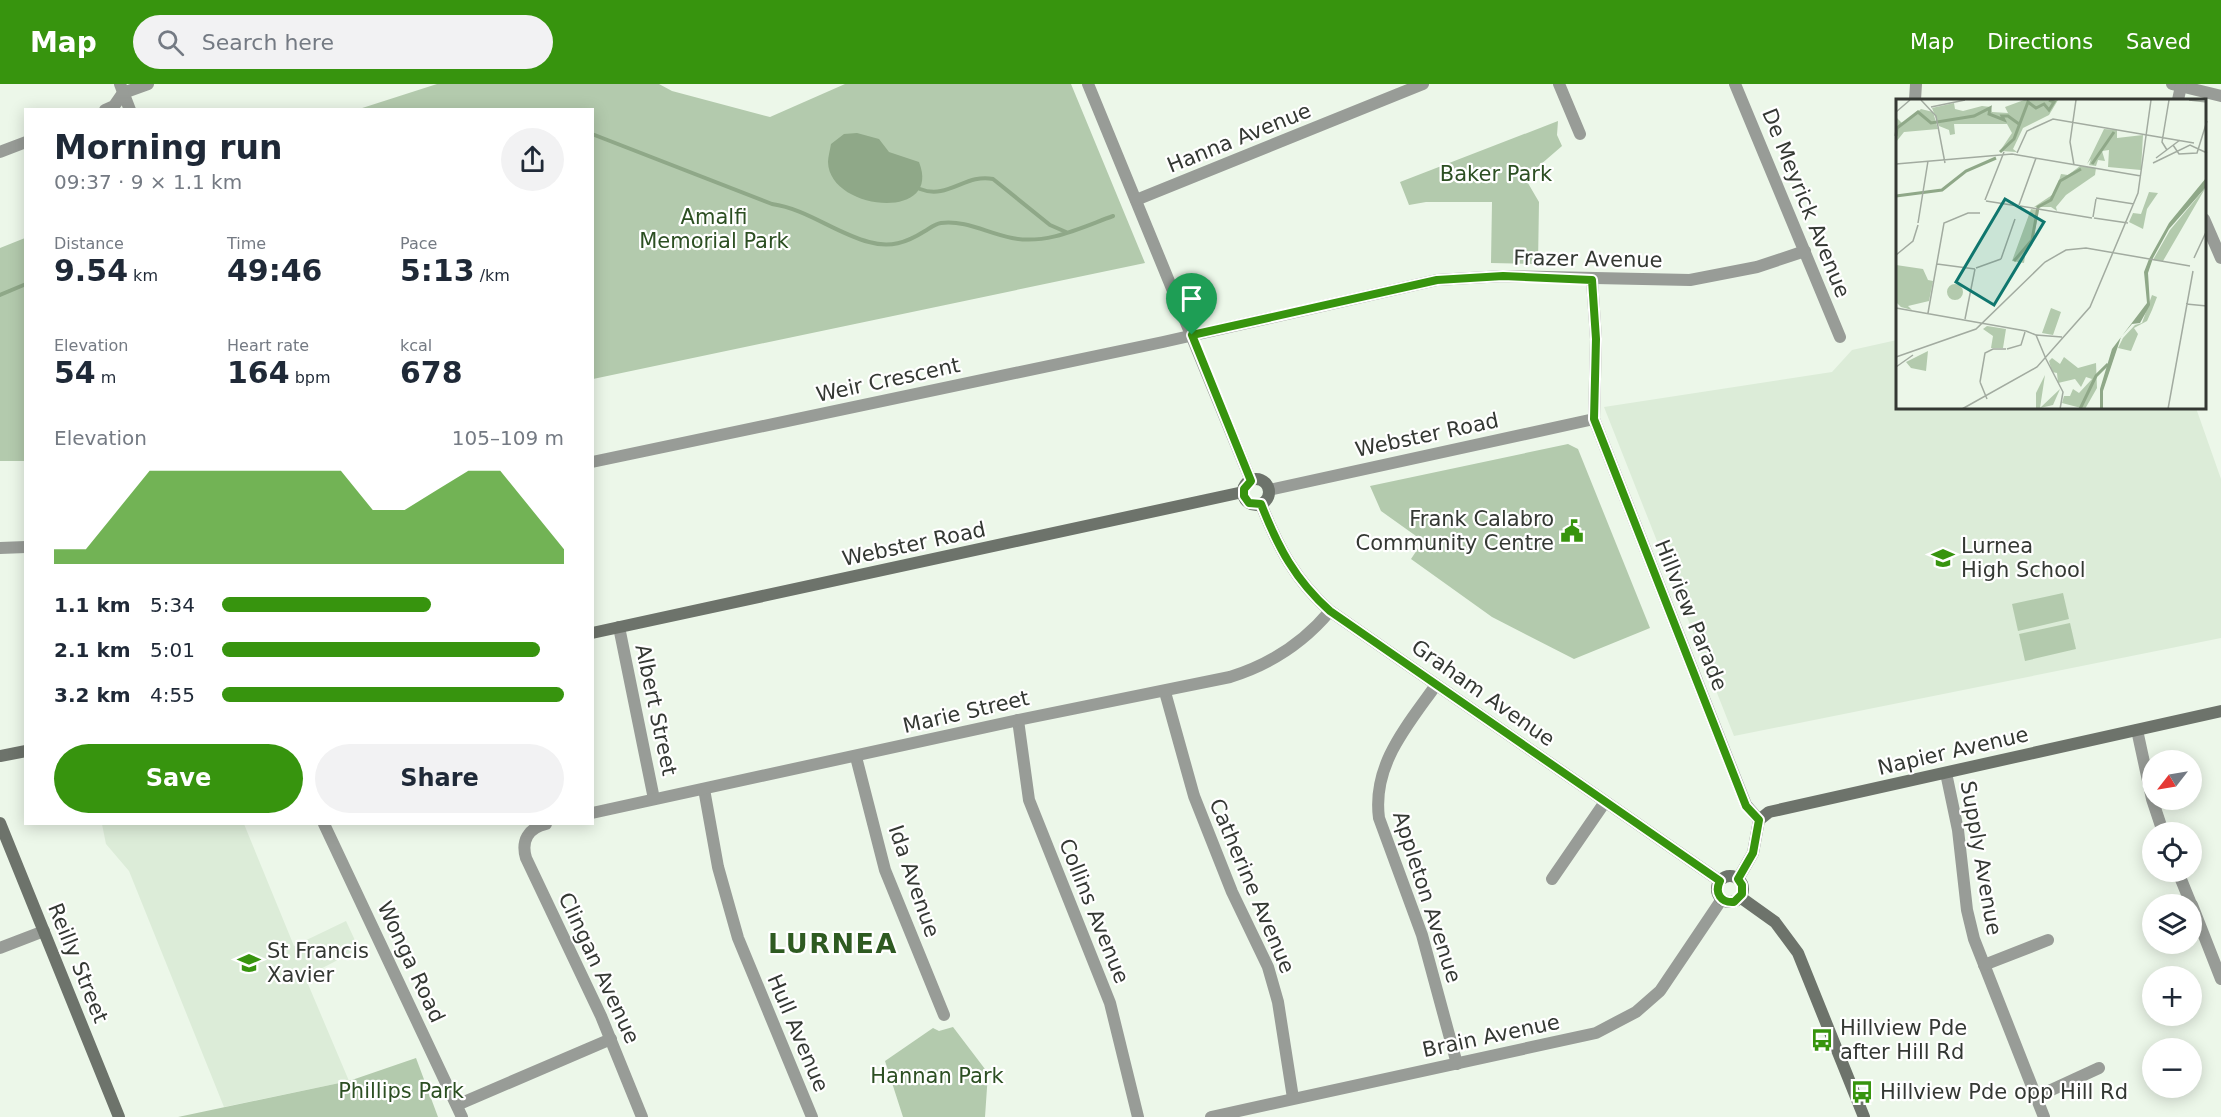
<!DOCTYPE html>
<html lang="en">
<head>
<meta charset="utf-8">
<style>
	:root { --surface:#fff; --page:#f2f2f3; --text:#1f2937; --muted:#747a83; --accent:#37940e }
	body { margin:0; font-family:"DejaVu Sans",sans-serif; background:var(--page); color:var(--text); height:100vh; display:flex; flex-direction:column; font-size:22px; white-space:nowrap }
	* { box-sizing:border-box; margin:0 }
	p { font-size:20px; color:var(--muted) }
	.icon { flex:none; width:33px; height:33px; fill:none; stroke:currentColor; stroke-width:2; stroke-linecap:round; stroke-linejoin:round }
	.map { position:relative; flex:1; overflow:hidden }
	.panel { position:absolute; left:24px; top:24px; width:570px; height:717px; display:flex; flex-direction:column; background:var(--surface); border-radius:0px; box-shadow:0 3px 15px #0003 }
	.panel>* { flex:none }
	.needle { width:39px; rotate:239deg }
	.fabs { position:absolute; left:2142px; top:666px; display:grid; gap:12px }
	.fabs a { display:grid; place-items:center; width:60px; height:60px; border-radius:50%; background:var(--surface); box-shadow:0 3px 15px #0003; font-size:30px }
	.pin { position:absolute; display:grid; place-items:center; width:51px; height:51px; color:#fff; margin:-62px -26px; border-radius:50% 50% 50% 0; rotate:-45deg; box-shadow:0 0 6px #0007 }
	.pin .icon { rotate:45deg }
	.round { display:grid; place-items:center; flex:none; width:63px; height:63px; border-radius:32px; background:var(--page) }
	.summary { display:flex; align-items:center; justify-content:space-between; height:102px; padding:0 30px }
	h1 { font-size:33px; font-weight:800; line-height:45px }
	.metrics { display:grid; grid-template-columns:repeat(3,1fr); gap:9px; height:102px; padding:6px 30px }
	.metrics div { display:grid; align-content:center }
	.metrics b { font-size:30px; font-weight:800 }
	.metrics small { font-size:16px; font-weight:400 }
	.metrics p { font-size:16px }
	.chart { height:168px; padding:12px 30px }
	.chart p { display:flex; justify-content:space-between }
	.chart svg { width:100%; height:108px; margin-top:6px; fill:var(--accent); opacity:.7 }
	.primary-button { display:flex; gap:12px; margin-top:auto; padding:12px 30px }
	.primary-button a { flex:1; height:69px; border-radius:36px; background:var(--accent); color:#fff; font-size:24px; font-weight:800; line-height:69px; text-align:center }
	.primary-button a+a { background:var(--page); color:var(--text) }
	ul { padding:0 30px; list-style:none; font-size:20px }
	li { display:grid; grid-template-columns:96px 72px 1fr; align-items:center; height:45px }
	li i { height:15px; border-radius:8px; background:var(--accent) }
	header { display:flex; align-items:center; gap:36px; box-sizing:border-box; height:84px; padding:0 30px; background:var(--accent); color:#fff }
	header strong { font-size:28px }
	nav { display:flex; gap:33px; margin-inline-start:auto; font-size:21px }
	.search { width:420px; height:54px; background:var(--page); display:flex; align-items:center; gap:15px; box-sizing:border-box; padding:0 21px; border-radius:33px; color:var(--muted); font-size:22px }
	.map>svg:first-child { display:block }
	.built { fill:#dcecd8 }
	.green { fill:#b3caad }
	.water { fill:#8fa888 }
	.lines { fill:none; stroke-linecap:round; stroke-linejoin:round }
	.stream { stroke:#8fa888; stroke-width:4 }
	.street { stroke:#989c97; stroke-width:12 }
	.secondary { stroke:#6d736b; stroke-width:12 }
	.route-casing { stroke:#fff; stroke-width:12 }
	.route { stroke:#37940e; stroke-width:8 }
	.labels { text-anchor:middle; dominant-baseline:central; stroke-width:4.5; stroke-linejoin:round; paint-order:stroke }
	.street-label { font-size:21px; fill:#343833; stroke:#fff }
	.park-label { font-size:21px; fill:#2c4f22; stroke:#fff }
	.poi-label { font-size:21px; fill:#343833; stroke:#fff; text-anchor:start }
	.district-label { font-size:27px; font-weight:bold; letter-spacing:1.5px; fill:#2e5a21; stroke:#fff }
	.inset-river { fill:none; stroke:#8fa888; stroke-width:3 }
	.inset-road { fill:none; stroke:#a2aba0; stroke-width:1.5 }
	.view { fill:#0f766e; fill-opacity:0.15; stroke:#0f766e; stroke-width:3 }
	.inset-edge { fill:none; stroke:#343833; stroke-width:3 }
</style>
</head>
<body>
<header>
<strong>Map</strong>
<div class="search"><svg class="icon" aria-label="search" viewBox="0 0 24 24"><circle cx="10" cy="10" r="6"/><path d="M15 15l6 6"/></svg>Search here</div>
<nav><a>Map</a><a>Directions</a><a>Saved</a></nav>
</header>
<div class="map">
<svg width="2221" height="1033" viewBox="0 0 2221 1033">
	<rect width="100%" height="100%" fill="#ecf7e9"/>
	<g class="built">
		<polygon points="1897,256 1897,324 2196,324 2221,395 2221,554 1734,652 1604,323 1832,288 1852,266"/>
		<polygon points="102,740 244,740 294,862 346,837 359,865 305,893 349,997 224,1023 129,787 106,760"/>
	</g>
	<g class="green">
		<polygon points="437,0 659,0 672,7 770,33 845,0 1071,0 1145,179 593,295 592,26 356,26"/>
		<polygon points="1558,37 1557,51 1562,62 1525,94 1539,118 1538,180 1491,179 1492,118 1426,118 1409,121 1400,98"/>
		<polygon points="25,154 25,377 0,377 0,164"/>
		<polygon points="1568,360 1578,365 1650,544 1574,575 1492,533 1411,475 1423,457 1381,427 1370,402"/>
		<polygon points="2063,509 2069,535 2018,547 2012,520"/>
		<polygon points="2070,539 2076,565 2025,577 2019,550"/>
		<polygon points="953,943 988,989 985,1033 903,1033 885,977 933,944 939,947"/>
		<polygon points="416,974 438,1033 178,1033 349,997"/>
	</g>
	<path class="water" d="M 857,49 L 879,55 L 889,68 L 919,78 C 943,138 829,127 828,78 C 828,73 830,66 831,60 L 844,50 Z"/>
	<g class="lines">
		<g class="stream">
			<path d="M 592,50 L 772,120 C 807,125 835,149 869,158 C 890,164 906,159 925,147 C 930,144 935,140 941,139 C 966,136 987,149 1012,154 C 1047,161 1080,144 1113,132"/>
			<path d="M 920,105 C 948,116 966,89 993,95 L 1050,141 L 1066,148"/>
			<polyline points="0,211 26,200"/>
		</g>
		<g class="street">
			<polyline points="120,0 130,26"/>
			<polyline points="1088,0 1251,397"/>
			<polyline points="1559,0 1580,50"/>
			<polyline points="1735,0 1840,253"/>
			<polyline points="2172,0 2221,12"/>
			<polyline points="123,9 148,0"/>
			<polyline points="1915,16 1916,0"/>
			<polyline points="2178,16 2181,2"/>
			<polyline points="105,26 114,22 123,9"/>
			<polyline points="0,68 26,58"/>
			<polyline points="1136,116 1423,0"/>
			<polyline points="2204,135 2221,174"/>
			<polyline points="1592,196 1596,255 1594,335 1746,721 1759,736"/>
			<polyline points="592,378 1163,258 1437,196 1503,192 1690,196 1757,183 1805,167"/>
			<polyline points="1269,406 1594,335"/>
			<polyline points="0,464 26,463"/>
			<polyline points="619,543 654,715"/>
			<path d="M 1436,601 C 1407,642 1372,681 1379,734 L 1422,851 L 1457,980"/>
			<polyline points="1165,608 1194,712 1232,808 1268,883 1278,918 1293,1014"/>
			<polyline points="1018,636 1029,716 1110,919 1138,1033"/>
			<polyline points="2137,646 2152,715 2163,748"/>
			<polyline points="856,673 885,786 944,931"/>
			<polyline points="1946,689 1958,746 1967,826 1974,855 2044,1033"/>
			<polyline points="704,705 718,783 738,854 812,1033"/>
			<path d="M 592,729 L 1018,636 L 1230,593 C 1269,581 1304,558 1330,527"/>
			<polyline points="324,740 462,1033"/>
			<path d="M 546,740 C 528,744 521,757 526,774 L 601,932 L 642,1033"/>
			<polyline points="2178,788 2191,820"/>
			<polyline points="1552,795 1605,718"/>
			<polyline points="2192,821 2221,895"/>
			<polyline points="0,864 44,847"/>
			<polyline points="1984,881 2048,856"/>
			<polyline points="2036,1013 2099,984"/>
			<polyline points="457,1021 611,955"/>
			<polyline points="1211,1033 1596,949 1636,928 1660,907 1722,815"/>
		</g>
		<g class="secondary">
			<circle cx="1256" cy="408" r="13"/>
			<path d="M 1261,420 C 1278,463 1295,496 1330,527 L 1720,797"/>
			<polyline points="592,549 1243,408"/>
			<polyline points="0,672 26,667"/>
			<polyline points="0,739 119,1033"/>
			<circle cx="1730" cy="805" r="13"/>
			<polyline points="1738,795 1753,769 1759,736 1769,728 2221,627"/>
			<polyline points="1740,813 1775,838 1798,869 1864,1033"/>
		</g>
	</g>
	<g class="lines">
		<g class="route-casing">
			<path id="route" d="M 1503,192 L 1592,196 L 1596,255 L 1594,335 L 1746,722 L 1759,736 L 1753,769 L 1738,795 L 1742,801 L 1742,810 L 1734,818 C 1721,819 1714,809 1720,797 L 1330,527 C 1295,496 1278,463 1261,420 L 1249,419 L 1244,412 L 1244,405 L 1251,397 L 1192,251 L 1437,196 Z"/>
		</g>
		<use href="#route" class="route"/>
	</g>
	<defs>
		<g id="civic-bare" transform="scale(1.8)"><path d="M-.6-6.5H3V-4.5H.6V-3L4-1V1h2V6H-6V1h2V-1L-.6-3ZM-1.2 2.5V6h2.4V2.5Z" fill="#37940e" stroke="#fff" stroke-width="2.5" paint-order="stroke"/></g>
		<g id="school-bare" transform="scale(1.8)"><path d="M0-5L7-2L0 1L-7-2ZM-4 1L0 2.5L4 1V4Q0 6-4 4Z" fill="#37940e" stroke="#fff" stroke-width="2.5" paint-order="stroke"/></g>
		<g id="bus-bare" transform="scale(1.8)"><path d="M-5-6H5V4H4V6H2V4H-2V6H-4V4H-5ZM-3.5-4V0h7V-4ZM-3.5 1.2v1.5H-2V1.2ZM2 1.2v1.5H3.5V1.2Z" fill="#37940e" stroke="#fff" stroke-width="2.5" paint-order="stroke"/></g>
	</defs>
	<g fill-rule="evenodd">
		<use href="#civic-bare" x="1572" y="447"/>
		<use href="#school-bare" x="1943" y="474"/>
		<use href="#school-bare" x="249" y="879"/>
		<use href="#bus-bare" x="1822" y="956"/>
		<use href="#bus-bare" x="1862" y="1008"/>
	</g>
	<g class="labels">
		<g class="street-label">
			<text transform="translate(1239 54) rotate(-22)">Hanna Avenue</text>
			<text transform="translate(1806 119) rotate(68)">De Meyrick Avenue</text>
			<text transform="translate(1588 175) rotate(1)">Frazer Avenue</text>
			<text transform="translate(888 296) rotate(-12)">Weir Crescent</text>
			<text transform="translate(1427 351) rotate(-12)">Webster Road</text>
			<text transform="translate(914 460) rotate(-12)">Webster Road</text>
			<text transform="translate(1691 531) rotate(68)">Hillview Parade</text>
			<text transform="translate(1483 609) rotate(35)">Graham Avenue</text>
			<text transform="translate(656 626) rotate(78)">Albert Street</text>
			<text transform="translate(966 628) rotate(-13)">Marie Street</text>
			<text transform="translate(1953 667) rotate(-13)">Napier Avenue</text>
			<text transform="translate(1981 774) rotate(80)">Supply Avenue</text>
			<text transform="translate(914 797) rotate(71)">Ida Avenue</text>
			<text transform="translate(1252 802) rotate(67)">Catherine Avenue</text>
			<text transform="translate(1427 813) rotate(72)">Appleton Avenue</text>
			<text transform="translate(1094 827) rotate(68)">Collins Avenue</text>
			<text transform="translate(411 878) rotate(65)">Wonga Road</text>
			<text transform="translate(78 879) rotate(68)">Reilly Street</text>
			<text transform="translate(599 884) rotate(65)">Clingan Avenue</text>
			<text transform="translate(798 949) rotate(67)">Hull Avenue</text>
			<text transform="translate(1491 952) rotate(-12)">Brain Avenue</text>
		</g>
		<g class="park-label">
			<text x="1496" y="90">Baker Park</text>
			<text x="714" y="133">Amalfi<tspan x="714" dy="24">Memorial Park</tspan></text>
			<text x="937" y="992">Hannan Park</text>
			<text x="401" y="1007">Phillips Park</text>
		</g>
		<g class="poi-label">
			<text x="1554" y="435" text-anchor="end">Frank Calabro<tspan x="1554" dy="24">Community Centre</tspan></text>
			<text x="1961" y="462">Lurnea<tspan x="1961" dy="24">High School</tspan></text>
			<text x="267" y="867">St Francis<tspan x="267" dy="24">Xavier</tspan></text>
			<text x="1840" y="944">Hillview Pde<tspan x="1840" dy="24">after Hill Rd</tspan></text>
			<text x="1880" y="1008">Hillview Pde opp Hill Rd</text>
		</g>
		<g class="district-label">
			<text x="833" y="859">LURNEA</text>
		</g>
	</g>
	<g transform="translate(1896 15)">
		<rect width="310" height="310" fill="#ecf7e9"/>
		<path d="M 128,1 L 162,1 L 153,16 L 127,29 L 117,50 L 121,53 L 104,52 L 116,34 L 111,25 L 58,25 L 59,35 L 54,36 L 53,31 L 43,27 L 36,9 L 58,4 L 59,10 L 67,12 L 86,7 L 95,8 L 96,13 L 112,14 L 109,8 ZM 25,10 L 37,13 L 42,30 L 8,33 L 0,43 L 0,18 L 6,24 L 1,29 ZM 208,30 L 221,31 L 221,39 L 247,36 L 245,71 L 212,68 L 213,51 L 206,52 L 209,62 L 202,61 L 200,67 L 193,66 L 195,60 L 191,65 ZM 184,67 L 200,69 L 199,76 L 170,96 L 160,108 L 161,112 L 155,108 L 138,108 L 159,94 L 165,75 L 172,76 ZM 310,88 L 267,162 L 257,161 L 274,131 ZM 253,93 L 262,94 L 251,110 L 247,130 L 233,123 L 237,114 L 245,115 ZM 135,110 L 143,111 L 136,146 L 130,151 L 128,164 L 116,162 ZM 0,166 L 27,170 L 32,181 L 37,182 L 33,202 L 12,207 L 16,211 L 5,208 L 0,203 ZM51 193a8 8 0 1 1 16 0a8 8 0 1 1-16 0ZM 256,196 L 261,198 L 256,211 L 251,222 L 238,229 L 242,235 L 235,252 L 222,249 L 227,239 L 239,226 L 246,224 ZM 155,209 L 165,213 L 157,236 L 146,234 ZM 91,227 L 110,230 L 107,249 L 95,249 L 97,237 L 87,230 ZM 32,252 L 30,272 L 15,269 L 10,263 ZM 168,258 L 182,269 L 200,264 L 201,289 L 189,310 L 166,304 L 168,297 L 174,297 L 177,290 L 183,294 L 196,280 L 190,278 L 185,288 L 179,280 L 162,284 L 161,274 L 156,273 L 153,262 L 156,259 L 164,265 ZM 149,276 L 144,309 L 164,290 L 157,306 L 140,310 L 140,294 Z" fill="#b3caad"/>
		<path d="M 310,79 L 310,88 L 273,130 L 257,159 L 252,174 L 254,206 L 244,224 L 236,225 L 225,238 L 207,292 L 207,310 L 204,310 L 204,290 L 216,250 L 251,204 L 248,173 L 253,160 L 273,124 Z" fill="#8fa888"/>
		<path class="inset-river" d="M 0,37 L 1,29 L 22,13 L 35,24 L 78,17 L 94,9 L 93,15 L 108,21 L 106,17 L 112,17 L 123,25M 104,53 L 118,40 L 132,3 L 140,9 L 148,5 L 153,11 L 158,3 L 153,1M 196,65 L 218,33M 0,97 L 46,91 L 70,72 L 100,59M 118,162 L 136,141 L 142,108 L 155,101 L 164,82 L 185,70M 184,310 L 200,277 L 212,265"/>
		<path class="inset-road" d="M 25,1 L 40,17 L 49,64M 293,1 L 311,3M 35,8 L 69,1M 0,13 L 14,1M 277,46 L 283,55 L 301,54 L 311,22M 271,51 L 266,43 L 273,1M 121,54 L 131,32 L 157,20 L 298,44M 260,59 L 284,41M 257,64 L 294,46 L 311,54M 0,65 L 116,55 L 245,77M 178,66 L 174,43 L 180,1M 200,99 L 238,105M 89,101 L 108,53M 90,102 L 122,107M 123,106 L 140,59M 124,107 L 196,119M 197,118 L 200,100M 198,119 L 232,124M 22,124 L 32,62M 0,156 L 17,142 L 22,126M 298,159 L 311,131M 105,160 L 119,120M 41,165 L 79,170M 80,169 L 105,160M 290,205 L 311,207M 0,209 L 130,232M 32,214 L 48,124 L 72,114 L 84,114M 69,220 L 79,170M 130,232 L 140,236 L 150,260M 140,236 L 166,238M 111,250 L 125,246 L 129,233M 0,258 L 80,230 L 149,163 L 170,151 L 190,149 L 294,167M 150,260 L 167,293 L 164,310M 0,268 L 17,256M 84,283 L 89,254 L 97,250 L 110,250M 84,283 L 91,300M 66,310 L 141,268 L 194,208 L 242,94 L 255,1M 272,310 L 297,172"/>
		<path class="view" d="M 109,100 L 148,123 L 98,206 L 60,183 Z"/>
		<rect width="310" height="310" class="inset-edge"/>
	</g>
</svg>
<div class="fabs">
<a><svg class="needle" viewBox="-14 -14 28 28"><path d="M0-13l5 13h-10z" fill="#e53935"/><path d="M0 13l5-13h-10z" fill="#747a83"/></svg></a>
<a><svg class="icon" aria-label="locate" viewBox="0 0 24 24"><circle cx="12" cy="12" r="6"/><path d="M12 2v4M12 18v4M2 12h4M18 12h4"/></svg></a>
<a><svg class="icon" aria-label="layers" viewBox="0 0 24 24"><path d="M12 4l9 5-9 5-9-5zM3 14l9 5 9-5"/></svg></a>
<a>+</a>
<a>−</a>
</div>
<div class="pin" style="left:1192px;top:251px;background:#1e9e55"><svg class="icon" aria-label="arrive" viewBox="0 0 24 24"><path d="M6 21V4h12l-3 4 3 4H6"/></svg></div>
<section class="panel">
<div class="summary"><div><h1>Morning run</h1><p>09:37 · 9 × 1.1 km</p></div><a class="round"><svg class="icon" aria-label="share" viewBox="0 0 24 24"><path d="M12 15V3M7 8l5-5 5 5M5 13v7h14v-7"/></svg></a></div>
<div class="metrics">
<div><p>Distance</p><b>9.54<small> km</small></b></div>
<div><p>Time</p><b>49:46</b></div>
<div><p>Pace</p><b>5:13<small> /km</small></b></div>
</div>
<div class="metrics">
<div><p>Elevation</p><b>54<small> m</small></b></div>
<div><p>Heart rate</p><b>164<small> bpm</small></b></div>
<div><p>kcal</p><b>678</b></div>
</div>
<div class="chart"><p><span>Elevation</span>105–109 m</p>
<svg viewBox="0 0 160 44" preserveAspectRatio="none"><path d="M0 44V38L10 38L20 22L30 6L40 6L50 6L60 6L70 6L80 6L90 6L100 22L110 22L120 14L130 6L140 6L150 22L160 38V44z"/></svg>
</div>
<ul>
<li><b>1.1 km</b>5:34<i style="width:61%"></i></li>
<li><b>2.1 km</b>5:01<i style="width:93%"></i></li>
<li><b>3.2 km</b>4:55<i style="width:100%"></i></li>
</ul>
<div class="primary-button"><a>Save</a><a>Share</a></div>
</section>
</div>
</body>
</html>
